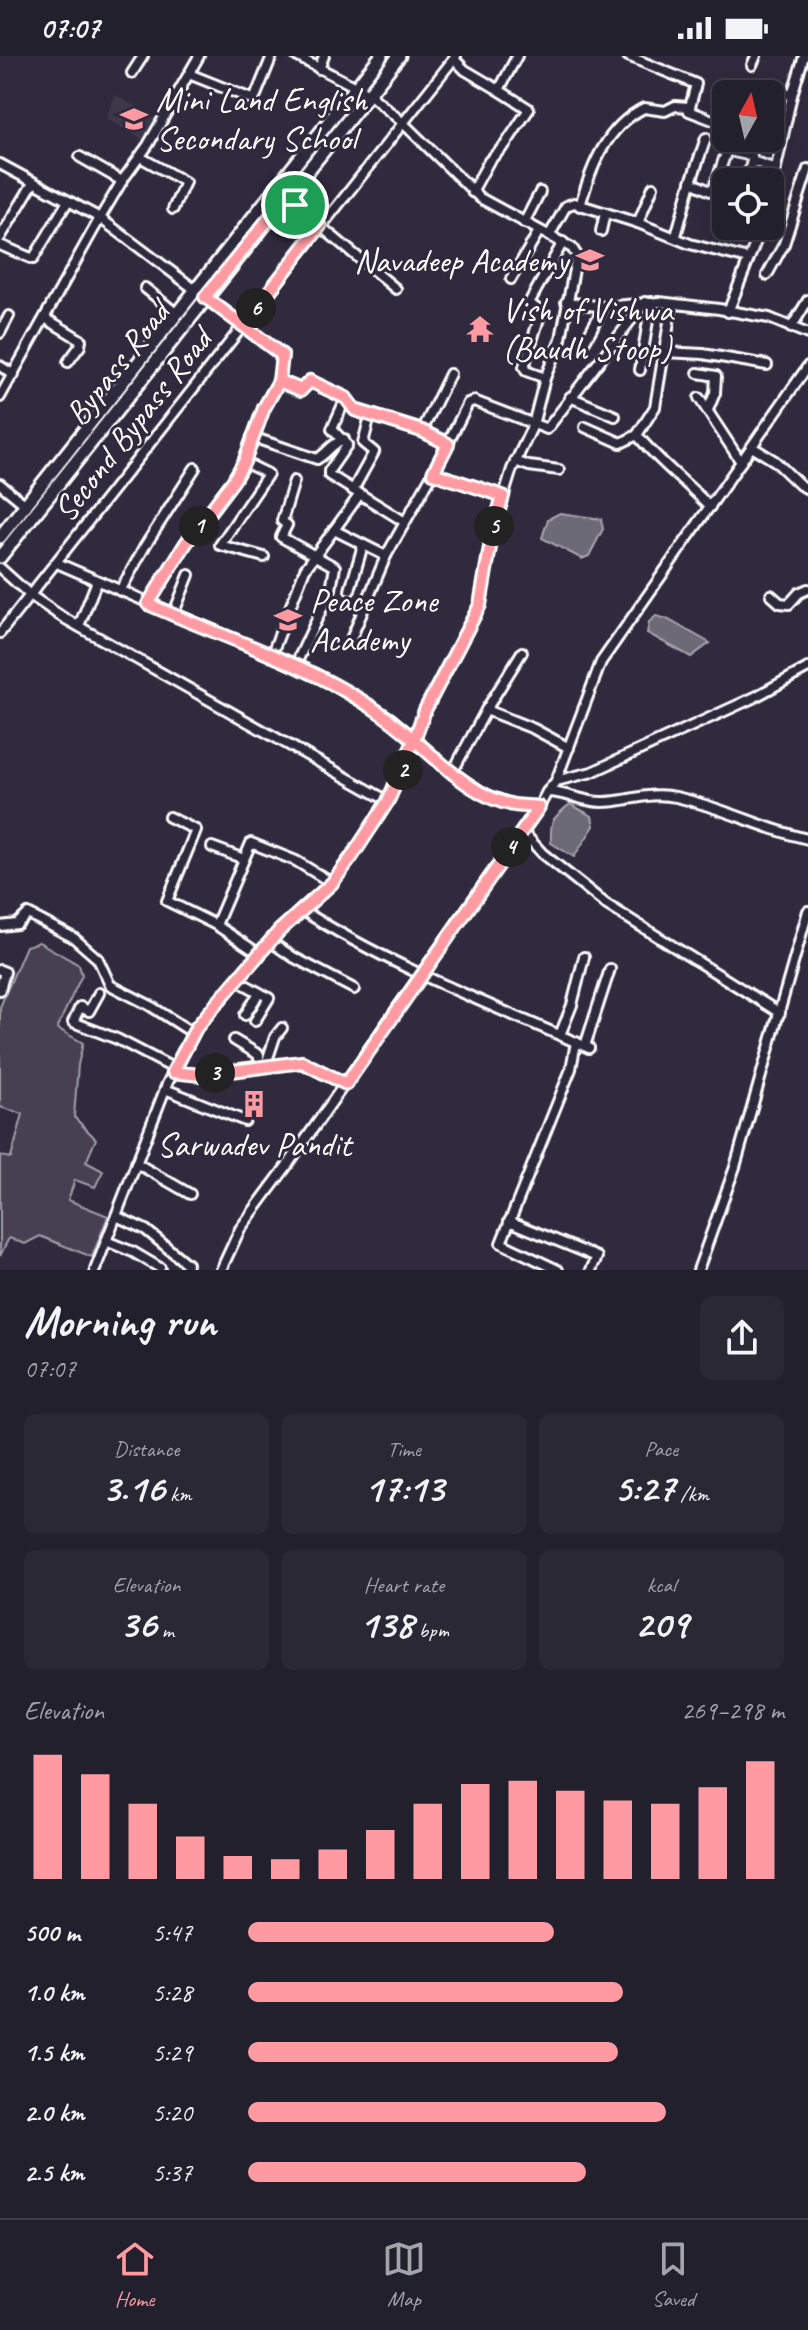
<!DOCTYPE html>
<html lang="en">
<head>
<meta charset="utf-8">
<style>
	:root { --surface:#23202e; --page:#2b2836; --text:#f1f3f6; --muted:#a3a3aa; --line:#403e4a; --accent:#ff9aa2 }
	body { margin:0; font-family:Caveat,sans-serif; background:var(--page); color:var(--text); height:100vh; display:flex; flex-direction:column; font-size:30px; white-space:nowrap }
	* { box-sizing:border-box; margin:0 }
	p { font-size:26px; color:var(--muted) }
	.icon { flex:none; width:44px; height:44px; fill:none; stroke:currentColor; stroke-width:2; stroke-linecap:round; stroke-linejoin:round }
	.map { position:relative; height:1214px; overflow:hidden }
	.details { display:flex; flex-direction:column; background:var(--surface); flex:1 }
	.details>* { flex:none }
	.needle { width:52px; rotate:8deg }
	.tools { position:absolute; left:712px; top:24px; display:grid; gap:16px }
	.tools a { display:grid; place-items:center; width:72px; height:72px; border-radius:12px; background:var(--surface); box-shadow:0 4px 20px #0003,0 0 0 2px var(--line); font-size:40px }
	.pin { position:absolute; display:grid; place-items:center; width:68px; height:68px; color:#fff; margin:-34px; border:4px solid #fff; border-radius:50%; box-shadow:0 2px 8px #0007 }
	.km { position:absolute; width:40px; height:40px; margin:-20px; border-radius:50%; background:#222; color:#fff; font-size:22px; line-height:40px; text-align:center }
	.round { display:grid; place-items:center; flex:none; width:84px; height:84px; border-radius:12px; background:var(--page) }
	.head { display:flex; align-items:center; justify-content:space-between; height:136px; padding:0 24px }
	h1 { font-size:44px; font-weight:700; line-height:60px }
	.stats { display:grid; grid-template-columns:repeat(3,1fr); gap:12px; height:136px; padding:8px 24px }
	.stats div { display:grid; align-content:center; border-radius:12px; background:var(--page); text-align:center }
	.stats b { font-size:40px; font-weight:700 }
	.stats small { font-size:22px; font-weight:400 }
	.stats p { font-size:22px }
	.chart { height:224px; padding:16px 24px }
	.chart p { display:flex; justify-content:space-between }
	.chart svg { width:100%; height:144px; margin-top:8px; stroke:var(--accent); stroke-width:6 }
	ul { padding:0 24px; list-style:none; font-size:26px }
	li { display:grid; grid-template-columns:128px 96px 1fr; align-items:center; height:60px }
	li i { height:20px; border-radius:10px; background:var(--accent) }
	.status { display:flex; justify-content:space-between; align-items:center; height:56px; padding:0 40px; background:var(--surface); direction:ltr }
	.status svg { height:22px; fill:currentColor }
	.menu { display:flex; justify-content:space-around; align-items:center; height:112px; border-top:2px solid var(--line); background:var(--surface); font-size:22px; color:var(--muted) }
	.menu a { display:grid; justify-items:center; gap:4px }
	.menu .selected { color:var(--accent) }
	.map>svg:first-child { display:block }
	.built { fill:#3c3749 }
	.green { fill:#464152; stroke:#a2a0a8; stroke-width:2 }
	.water { fill:#6d6a77; stroke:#a7a6ad; stroke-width:2 }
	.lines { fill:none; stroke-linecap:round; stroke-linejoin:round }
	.minor-casing { stroke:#fff; stroke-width:14 }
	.major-casing { stroke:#fff; stroke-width:17 }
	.minor { stroke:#2f2a3d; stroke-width:8 }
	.major { stroke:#2f2a3d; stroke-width:11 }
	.route-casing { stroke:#fff; stroke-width:16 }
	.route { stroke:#ff9aa2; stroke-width:10 }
	.labels { text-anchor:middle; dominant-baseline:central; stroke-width:6; stroke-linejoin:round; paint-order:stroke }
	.poi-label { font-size:34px; fill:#fff; stroke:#2f2a3d; text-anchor:start }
	.street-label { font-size:34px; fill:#fff; stroke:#2f2a3d }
</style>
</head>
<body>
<div class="status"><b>07:07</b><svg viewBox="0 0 49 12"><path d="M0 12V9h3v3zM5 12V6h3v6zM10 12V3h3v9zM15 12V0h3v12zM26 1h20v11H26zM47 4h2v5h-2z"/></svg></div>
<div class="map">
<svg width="808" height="1214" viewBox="0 0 808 1214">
	<rect width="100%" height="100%" fill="#2f2a3d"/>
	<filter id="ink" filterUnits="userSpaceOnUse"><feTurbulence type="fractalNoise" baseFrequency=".0125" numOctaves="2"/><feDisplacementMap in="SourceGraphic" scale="16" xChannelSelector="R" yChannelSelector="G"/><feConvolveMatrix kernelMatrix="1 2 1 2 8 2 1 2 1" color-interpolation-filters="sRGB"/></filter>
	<g filter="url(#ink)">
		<polygon class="built" points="115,39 160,63 147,86 106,62"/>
		<polygon class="green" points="39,886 79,909 82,919 57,972 83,987 78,1009 74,1061 96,1083 86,1106 103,1115 95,1131 75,1124 68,1144 108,1160 92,1201 40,1180 25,1188 9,1182 0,1200 0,1100 11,1102 23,1058 0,1051 0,951 26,890"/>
		<g class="water">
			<polygon points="560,457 601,463 603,473 589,500 582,503 542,482 548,463"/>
			<polygon points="656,560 667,563 710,587 691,601 647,577 649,566"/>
			<path d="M 570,748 L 592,760 L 594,770 L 574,801 L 551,787 C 550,763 552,763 570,748 Z"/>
		</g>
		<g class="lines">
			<g class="minor-casing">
				<g id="minor">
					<polyline points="628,0 696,28 689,55 726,69"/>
					<polyline points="454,3 465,14 499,34 517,0"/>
					<polyline points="752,9 756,0"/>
					<polyline points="319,13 324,0"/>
					<polyline points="132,17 143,0"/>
					<polyline points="189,18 254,44 272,0"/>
					<polyline points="773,34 792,39"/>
					<polyline points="706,82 691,126 710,135 714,132 731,82"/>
					<polyline points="729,95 752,100 752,105 776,113"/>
					<polyline points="80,101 122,125"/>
					<polyline points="140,101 185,126 173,153"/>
					<polyline points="0,108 100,162 282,299 279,325 264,352 244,406 233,425 186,487 148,548"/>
					<polyline points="746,126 752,105"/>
					<polyline points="472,136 489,105 505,89 529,53 499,34"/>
					<polyline points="770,139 792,39 804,0"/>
					<polyline points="284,144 295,149 396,233"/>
					<path d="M 580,150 C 591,111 606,71 644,52 L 665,55 L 675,50 L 689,51"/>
					<polyline points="524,167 540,136"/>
					<polyline points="638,167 653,131"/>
					<polyline points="601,175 605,157"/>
					<polyline points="549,180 566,150 574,147 638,167 690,188 748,203"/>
					<polyline points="676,180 691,126"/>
					<polyline points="0,182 33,127"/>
					<polyline points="0,189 33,203 68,145"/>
					<polyline points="767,219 784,188 808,113"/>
					<polyline points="511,223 539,175"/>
					<polyline points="145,232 177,258"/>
					<polyline points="566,246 604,251 659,246 719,253 769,262 808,278"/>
					<path d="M 672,248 L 655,351 L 637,379 C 659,406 686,426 710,451"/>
					<polyline points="728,256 762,170"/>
					<polyline points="45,262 81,284 80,290 68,306"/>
					<polyline points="791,272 808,244"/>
					<polyline points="0,277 9,260"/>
					<polyline points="582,290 604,251"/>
					<polyline points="665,296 703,298 767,309"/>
					<polyline points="0,310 14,319"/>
					<polyline points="640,314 651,246"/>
					<polyline points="698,317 716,320 715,337 708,354"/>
					<polyline points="545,322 526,315 524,311 541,256 529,247 563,186"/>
					<polyline points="279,325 301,334 310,325 346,342 355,354 422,375 448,388"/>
					<polyline points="0,341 100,162 122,125 148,89 199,0"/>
					<polyline points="570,341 615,360"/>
					<polyline points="346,342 332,373 347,389 329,415 329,419 405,466"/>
					<polyline points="699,342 741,406"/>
					<polyline points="585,371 621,387 637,379"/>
					<polyline points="422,375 450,318"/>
					<path d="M 252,381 L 317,403 C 328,397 332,387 344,383"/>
					<polyline points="752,391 775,405 800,429 808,433"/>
					<polyline points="515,405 529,410 559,414"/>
					<polyline points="244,406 268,418 220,489 264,501"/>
					<polyline points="433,417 503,440"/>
					<polyline points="294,425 282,465 287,469 281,481 335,511 331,533 295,610"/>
					<polyline points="0,428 27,450"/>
					<polyline points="353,434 374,396 363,387 370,360"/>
					<polyline points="334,474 360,438"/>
					<path d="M 57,507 L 316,619 L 390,662 L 452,717 L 486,739 L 514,749 L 539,751 L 547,736 C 566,736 583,746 602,746 C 628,746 648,735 676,741 C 722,751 763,773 808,783"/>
					<polyline points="0,512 30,539 62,561 388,745"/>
					<polyline points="350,534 363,489"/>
					<polyline points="120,535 145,490 195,412"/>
					<polyline points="771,539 780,547 789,548 799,537 808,533"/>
					<polyline points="173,559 189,519"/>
					<polyline points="79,570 97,525"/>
					<polyline points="0,577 456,0"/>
					<polyline points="351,583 386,500"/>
					<polyline points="271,600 305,513 334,474 386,500 433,417 468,347 474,345 547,373 645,246"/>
					<polyline points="486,654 522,596"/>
					<polyline points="452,717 486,654 534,673 569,692"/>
					<polyline points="556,725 592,716 753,642 808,612"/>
					<polyline points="547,736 556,725 601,606 808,310"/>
					<polyline points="169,761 196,774 167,845 216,869 261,899"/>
					<polyline points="522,775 542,797 607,849 780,957"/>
					<polyline points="212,791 244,803"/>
					<path d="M 302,854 C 391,911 492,949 589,992"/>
					<polyline points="216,869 251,787 296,805 332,827"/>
					<polyline points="0,870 17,868 28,858 74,882 98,903 110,929 149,949 193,977"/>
					<polyline points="271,886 293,901 354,933"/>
					<polyline points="0,914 5,916 0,934"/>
					<polyline points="237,924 269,942 255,965"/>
					<polyline points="99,937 89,955 80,951 73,966 117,983 175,1013"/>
					<polyline points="245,959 259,937"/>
					<polyline points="560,979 572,949 584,901"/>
					<polyline points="234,984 259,999 259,1012"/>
					<polyline points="585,990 610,913"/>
					<polyline points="265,1011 275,981 282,972"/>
					<polyline points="173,1016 200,1019 302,1006 346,1028"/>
					<polyline points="165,1033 245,1065"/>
					<polyline points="136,1107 190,1138"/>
					<polyline points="116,1160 146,1174 187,1208 185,1214"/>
					<polyline points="509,1165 597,1201 591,1214"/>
					<polyline points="106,1185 133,1196 160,1212"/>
					<polyline points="95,1214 167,1028 196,972 279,875 332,827 375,766 401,720 425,654 480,549 493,474 512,413 533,369 545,322 561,283 575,208 576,198 572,192 480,142 402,66 369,38 296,0"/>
					<polyline points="221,1214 240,1173 289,1107 539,751"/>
					<polyline points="558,1214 501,1187 571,1013 576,986"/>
					<polyline points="698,1214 735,1111 808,855"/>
				</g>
			</g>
			<g class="major-casing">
				<g id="major">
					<polyline points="0,481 381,0"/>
					<polyline points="0,501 399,0"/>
				</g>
			</g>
			<use href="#minor" class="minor"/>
			<use href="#major" class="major"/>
		</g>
	</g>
	<g class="lines" filter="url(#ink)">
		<g class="route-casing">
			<path id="route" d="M 295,149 L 284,144 L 205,241 L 282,299 L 279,325 L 264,352 L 244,406 L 233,425 L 186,487 L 148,548 C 238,588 341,617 414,684 L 388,745 L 351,802 L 332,827 L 279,875 L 210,955 L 196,972 L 173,1016 L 200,1019 L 302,1006 L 346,1028 L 539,751 C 531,750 522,750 514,749 C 475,742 444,709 414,684 L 425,654 L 480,549 L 493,474 L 503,440 L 433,417 L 448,388 L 422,375 L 355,354 L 346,342 L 310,325 L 301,334 L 279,325 L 282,299 L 243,269 L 320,170 L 295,149"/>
		</g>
		<use href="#route" class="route"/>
	</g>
	<defs>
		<g id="school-bare" transform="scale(2.16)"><path d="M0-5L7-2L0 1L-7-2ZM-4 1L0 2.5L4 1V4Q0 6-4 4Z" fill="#ff9aa2" stroke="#2f2a3d" stroke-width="2.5" paint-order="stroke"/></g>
		<g id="temple-bare" transform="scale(2.16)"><path d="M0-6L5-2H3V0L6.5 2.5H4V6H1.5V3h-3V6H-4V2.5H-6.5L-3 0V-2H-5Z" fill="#ff9aa2" stroke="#2f2a3d" stroke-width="2.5" paint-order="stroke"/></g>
		<g id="building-bare" transform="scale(2.16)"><path d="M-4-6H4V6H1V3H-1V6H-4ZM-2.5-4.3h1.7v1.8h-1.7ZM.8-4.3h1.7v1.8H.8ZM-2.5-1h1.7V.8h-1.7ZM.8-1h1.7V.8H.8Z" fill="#ff9aa2" stroke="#2f2a3d" stroke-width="2.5" paint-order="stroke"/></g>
	</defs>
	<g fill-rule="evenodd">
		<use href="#school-bare" x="134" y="63"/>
		<use href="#school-bare" x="590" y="204"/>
		<use href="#temple-bare" x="480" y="273"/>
		<use href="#school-bare" x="288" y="564"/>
		<use href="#building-bare" x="254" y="1048"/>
	</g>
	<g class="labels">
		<g class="poi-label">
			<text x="156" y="43">Mini Land English<tspan x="156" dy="39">Secondary School</tspan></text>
			<text x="568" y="204" text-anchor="end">Navadeep Academy</text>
			<text x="502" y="253">Vish of Vishwa<tspan x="502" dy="39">(Baudh Stoop)</tspan></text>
			<text x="310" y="544">Peace Zone<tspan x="310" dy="39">Academy</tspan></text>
			<text x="254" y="1088" text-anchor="middle">Sarwadev Pandit</text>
		</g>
		<g class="street-label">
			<text transform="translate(117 307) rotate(-52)">Bypass Road</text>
			<text transform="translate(132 369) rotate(-52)">Second Bypass Road</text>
		</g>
	</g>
</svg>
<div class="tools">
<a><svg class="needle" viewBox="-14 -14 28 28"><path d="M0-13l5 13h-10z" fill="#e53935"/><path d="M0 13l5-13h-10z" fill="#a3a3aa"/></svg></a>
<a><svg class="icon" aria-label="locate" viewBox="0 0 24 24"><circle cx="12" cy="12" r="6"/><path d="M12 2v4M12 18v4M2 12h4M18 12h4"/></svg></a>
</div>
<div class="pin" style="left:295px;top:149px;background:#1e9e55"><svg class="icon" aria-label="arrive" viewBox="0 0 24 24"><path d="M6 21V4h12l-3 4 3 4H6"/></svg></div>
<b class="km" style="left:199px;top:470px">1</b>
<b class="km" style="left:403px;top:714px">2</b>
<b class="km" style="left:215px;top:1017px">3</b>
<b class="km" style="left:511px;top:791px">4</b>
<b class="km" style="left:494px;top:470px">5</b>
<b class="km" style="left:256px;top:252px">6</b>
</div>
<section class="details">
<div class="head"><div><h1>Morning run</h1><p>07:07</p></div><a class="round"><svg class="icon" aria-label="share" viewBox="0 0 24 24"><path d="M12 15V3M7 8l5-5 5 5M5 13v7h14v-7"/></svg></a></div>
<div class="stats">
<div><p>Distance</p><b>3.16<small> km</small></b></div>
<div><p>Time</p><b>17:13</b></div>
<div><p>Pace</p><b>5:27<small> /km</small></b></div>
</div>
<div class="stats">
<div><p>Elevation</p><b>36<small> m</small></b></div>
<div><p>Heart rate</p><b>138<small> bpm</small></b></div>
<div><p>kcal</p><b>209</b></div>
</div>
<div class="chart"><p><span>Elevation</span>269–298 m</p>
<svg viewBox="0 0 160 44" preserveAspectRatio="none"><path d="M5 44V6M15 44V12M25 44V21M35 44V31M45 44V37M55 44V38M65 44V35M75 44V29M85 44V21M95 44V15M105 44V14M115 44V17M125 44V20M135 44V21M145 44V16M155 44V8"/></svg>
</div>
<ul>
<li><b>500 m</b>5:47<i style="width:57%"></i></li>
<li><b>1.0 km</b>5:28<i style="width:70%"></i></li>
<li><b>1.5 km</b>5:29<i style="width:69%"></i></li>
<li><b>2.0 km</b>5:20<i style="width:78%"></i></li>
<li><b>2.5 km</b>5:37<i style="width:63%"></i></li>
</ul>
</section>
<nav class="menu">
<a class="selected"><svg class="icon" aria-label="home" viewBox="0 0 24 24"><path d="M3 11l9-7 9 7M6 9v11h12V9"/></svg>Home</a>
<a><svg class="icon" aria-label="map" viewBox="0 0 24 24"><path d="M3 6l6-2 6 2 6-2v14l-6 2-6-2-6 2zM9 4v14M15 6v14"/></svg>Map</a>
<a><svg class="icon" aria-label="saved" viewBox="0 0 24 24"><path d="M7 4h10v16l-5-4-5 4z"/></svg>Saved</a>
</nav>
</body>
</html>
